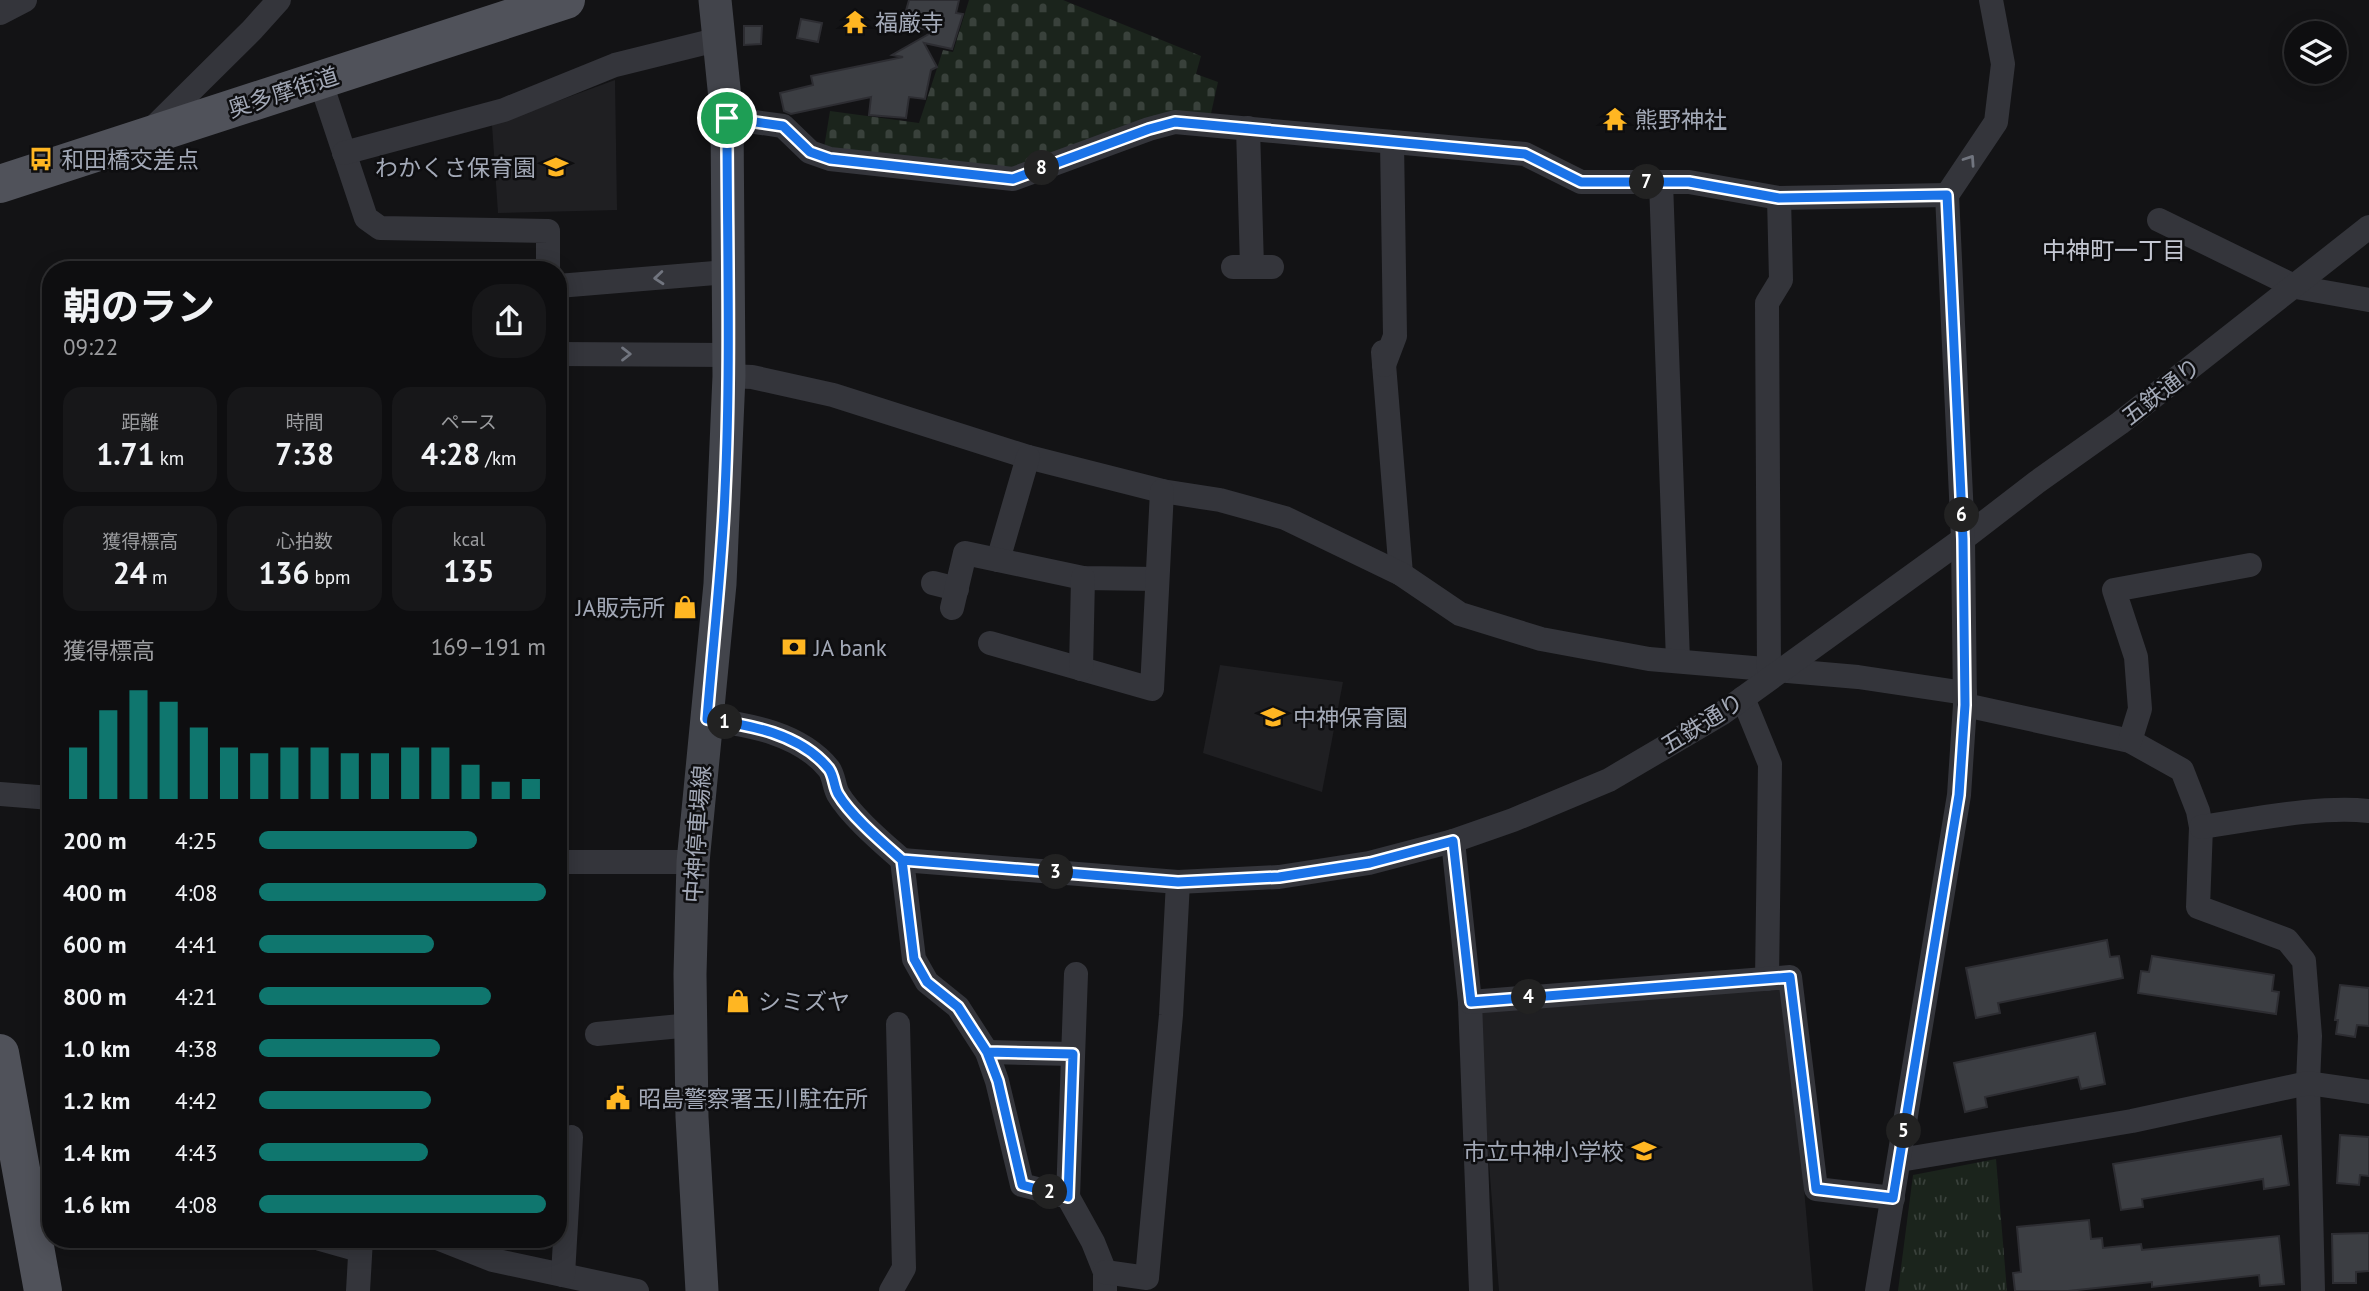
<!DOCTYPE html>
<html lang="ja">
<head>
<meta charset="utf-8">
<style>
	:root { --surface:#0e0e10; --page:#171719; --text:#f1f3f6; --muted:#9b9c9f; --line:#2e2e30; --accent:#0f766e }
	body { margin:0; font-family:"PT Sans","Noto Sans JP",sans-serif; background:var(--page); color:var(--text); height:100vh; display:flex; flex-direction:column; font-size:26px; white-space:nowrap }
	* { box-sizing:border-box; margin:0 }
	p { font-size:23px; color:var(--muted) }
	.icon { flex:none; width:38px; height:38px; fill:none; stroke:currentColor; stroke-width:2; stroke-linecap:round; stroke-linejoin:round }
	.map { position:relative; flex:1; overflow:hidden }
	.drawer { position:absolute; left:42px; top:261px; width:525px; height:987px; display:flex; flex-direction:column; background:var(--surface); border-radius:28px; box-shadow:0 4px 18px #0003,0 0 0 2px var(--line) }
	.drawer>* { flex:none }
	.buttons { position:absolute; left:2284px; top:21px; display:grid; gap:14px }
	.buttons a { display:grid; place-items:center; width:63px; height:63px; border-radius:50%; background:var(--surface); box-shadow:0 4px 18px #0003,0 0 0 2px var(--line); font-size:35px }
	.pin { position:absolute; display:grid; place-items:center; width:60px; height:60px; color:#fff; margin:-30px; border:4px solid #fff; border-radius:50%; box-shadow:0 2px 7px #0007 }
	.km { position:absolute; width:35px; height:35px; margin:-18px; border-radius:50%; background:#222; color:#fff; font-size:19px; line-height:35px; text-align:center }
	.round { display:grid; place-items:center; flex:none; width:74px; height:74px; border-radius:28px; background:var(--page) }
	.head { display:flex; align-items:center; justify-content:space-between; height:119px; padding:0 21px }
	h1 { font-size:38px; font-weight:700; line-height:52px }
	.metrics { display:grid; grid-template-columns:repeat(3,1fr); gap:10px; height:119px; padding:7px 21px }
	.metrics div { display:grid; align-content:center; border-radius:18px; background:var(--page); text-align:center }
	.metrics b { font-size:30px; font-weight:700 }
	.metrics small { font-size:19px; font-weight:400 }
	.metrics p { font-size:19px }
	.chart { height:196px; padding:14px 21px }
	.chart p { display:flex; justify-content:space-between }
	.chart svg { width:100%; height:126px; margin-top:7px; stroke:var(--accent); stroke-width:6 }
	ul { padding:0 21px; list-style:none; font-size:23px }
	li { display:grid; grid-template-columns:112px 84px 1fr; align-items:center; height:52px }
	li i { height:18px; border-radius:9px; background:var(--accent) }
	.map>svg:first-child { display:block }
	.built { fill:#1f1f22 }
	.cemetery { fill:url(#cemetery-stones) }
	.park { fill:url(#park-tufts) }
	.building { fill:#3c3e43; stroke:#2d2d32; stroke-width:2 }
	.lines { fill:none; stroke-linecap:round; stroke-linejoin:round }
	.minor { stroke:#34353b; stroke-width:24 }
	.secondary { stroke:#42444b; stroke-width:33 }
	.primary { stroke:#50525a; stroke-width:38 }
	.oneway { stroke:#71757f }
	.route-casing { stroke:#fff; stroke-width:14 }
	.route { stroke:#1a73e8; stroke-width:9 }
	.labels { text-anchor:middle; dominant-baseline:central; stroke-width:5; stroke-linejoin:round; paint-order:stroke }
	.poi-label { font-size:23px; fill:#a3a9b7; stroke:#0e0e10; text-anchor:start }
	.street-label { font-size:23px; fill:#a3a9b7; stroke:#0e0e10 }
	.neighbourhood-label { font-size:24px; fill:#c5c8d3; stroke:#0e0e10 }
</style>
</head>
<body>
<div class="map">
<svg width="2369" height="1291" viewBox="0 0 2369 1291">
	<defs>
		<pattern id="cemetery-stones" width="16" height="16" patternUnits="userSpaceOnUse" patternTransform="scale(1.75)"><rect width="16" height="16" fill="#1b241c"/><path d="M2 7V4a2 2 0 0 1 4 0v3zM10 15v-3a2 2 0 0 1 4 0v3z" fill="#39413b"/></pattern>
		<pattern id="park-tufts" width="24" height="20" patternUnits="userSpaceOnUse" patternTransform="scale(1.75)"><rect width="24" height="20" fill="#1b241c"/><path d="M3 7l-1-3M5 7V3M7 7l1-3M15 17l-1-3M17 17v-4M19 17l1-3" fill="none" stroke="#39413b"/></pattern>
	</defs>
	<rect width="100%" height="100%" fill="#131315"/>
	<g class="built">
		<polygon points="615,80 617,210 498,213 492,125"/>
		<polygon points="1220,665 1343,682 1322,792 1203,753"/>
		<polygon points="1786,983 1813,1291 1499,1291 1477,1010"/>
	</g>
	<polygon class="cemetery" points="969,0 1063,0 1201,56 1196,74 1218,82 1210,118 1009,172 824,148 830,111 919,123 943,50 953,52"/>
	<polygon class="park" points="1996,1159 2007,1291 1898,1291 1913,1175"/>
	<g class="building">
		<polygon points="909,0 959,0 956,13 963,14 952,49 924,43 937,67 931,70 925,99 909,97 906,118 869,115 871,97 791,114 784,111 780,93 813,85 811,76 903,57 892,55 934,31 902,25"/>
		<polygon points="801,19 822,23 818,42 797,38"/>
		<polygon points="744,26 762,26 761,44 744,45"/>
		<polygon points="2107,940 2110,957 2119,956 2123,978 1998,1003 2000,1013 1976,1018 1966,968"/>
		<polygon points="2152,956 2274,975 2272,991 2279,992 2276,1014 2138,993 2141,971 2149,972"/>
		<polygon points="2340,985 2369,988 2369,1026 2357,1025 2355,1037 2336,1034 2338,1020 2335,1020"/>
		<polygon points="2095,1033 2105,1084 2081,1089 2078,1077 1985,1097 1987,1107 1965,1112 1954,1063"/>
		<polygon points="2340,1135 2369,1137 2369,1176 2360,1175 2359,1185 2337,1183"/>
		<polygon points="2281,1136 2289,1185 2264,1189 2263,1179 2142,1199 2143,1207 2121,1210 2113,1164"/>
		<polygon points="2089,1220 2091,1239 2102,1238 2103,1248 2141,1244 2142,1250 2279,1236 2284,1284 2260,1286 2259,1275 2152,1287 2152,1282 2068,1291 2015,1291 2013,1273 2021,1272 2017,1227"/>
		<polygon points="2369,1233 2369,1271 2356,1272 2356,1283 2333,1283 2332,1234"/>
	</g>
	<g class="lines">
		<g class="minor">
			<polyline points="0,13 25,0"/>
			<polyline points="320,80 366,218 380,228 548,231 548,270"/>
			<polyline points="727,118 783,126 810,152 830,159 1013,179 1149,129 1175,122 1525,154 1581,182 1689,182 1779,198 1947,195"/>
			<polyline points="1248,128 1252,267"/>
			<polyline points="152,129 252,30 279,0"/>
			<polyline points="344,153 504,110 615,65 720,39"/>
			<polyline points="1661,182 1678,661"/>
			<polyline points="2159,220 2296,287 2369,300"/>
			<polyline points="1233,267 1272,267"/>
			<polyline points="558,286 727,272"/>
			<polyline points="1383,352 1401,574"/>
			<polyline points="558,354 728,355"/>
			<polyline points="1384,365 1395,336 1392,142"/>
			<polyline points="729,376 752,377 833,395 1028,457 1162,491 1220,500 1285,518 1401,574 1460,614 1541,639 1649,659 1858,677 1965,693"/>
			<polyline points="998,560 1028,457"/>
			<polyline points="933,583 957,589"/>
			<polyline points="952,608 965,553 1083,578 1157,579"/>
			<polyline points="990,643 1152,689 1162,491"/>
			<polyline points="1081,669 1083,578"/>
			<polyline points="1769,670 1767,303 1781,280 1779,198"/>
			<polyline points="1743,698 1770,764 1767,979"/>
			<polyline points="1965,705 2130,741 2182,770 2198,811 2201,827 2198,907 2287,940 2304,961 2310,1036 2308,1083 2313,1291"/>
			<path d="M 707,719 C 749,725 800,733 829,769 C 834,776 834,787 838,794 C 851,816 883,843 902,860 L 914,959 L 927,982 L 958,1007 L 987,1052 L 997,1081 L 1022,1185 L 1068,1197 L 1093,1242 L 1105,1272 L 1105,1291"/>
			<polyline points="2130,741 2140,709 2136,657 2114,590 2250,565"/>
			<polyline points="0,794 51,798"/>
			<path d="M 2201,827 C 2251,820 2320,805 2369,811"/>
			<polyline points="1453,841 1470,1002 1481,1291"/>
			<polyline points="902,860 1178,882 1279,877 1369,863 1453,841 1513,820 1609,780 1721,714 1963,539 2037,482 2120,423 2369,227"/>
			<polyline points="558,862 693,862"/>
			<polyline points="1470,1002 1790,977 1816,1189 1893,1198"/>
			<polyline points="597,1034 691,1025"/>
			<polyline points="987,1052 1073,1054"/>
			<polyline points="1900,1160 2132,1121 2308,1083 2369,1092"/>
			<polyline points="1068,1197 1076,974"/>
			<polyline points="320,1239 359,1250"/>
			<polyline points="440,1239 493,1260 637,1291"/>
			<polyline points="1105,1272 1147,1278 1171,1015 1178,882"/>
			<polyline points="563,1275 571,1137"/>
			<polyline points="358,1291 361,1239"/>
			<polyline points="891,1291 904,1268 898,1024"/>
			<polyline points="1877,1291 1959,795 1965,705 1963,539 1947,195 1996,122 2003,64 1991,0"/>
		</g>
		<polyline class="secondary" points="702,1291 692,1117 690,974 693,862 720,584 729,376 727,118 715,0"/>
		<g class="primary">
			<polyline points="0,184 566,0"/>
			<polyline points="0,1053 43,1291"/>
		</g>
	</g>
	<defs><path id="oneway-chevron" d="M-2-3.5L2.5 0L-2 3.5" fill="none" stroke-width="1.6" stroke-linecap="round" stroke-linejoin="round" transform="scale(1.75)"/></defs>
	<g class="oneway">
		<use href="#oneway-chevron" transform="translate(1970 160) rotate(-56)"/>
		<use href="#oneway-chevron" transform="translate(659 278) rotate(175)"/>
		<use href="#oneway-chevron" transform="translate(626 354)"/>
	</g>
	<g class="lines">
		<g class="route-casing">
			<path id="route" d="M 727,118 C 727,242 731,367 725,491 C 722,567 713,643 707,719 C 749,725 800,733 829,769 C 834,776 834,787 838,794 C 851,816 883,843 902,860 L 914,959 L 927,982 L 958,1007 L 987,1052 L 998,1081 L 1022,1185 L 1068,1197 L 1073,1054 L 987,1052 L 958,1007 L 927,982 L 914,959 L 902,860 L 1178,882 L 1279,877 L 1370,863 L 1453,841 L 1471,1002 L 1790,977 L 1816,1189 L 1893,1198 L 1959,795 L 1965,705 L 1963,539 L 1947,195 L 1779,198 L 1689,182 L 1581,182 L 1525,154 L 1175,122 L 1149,129 L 1013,179 L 830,159 L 810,152 L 783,126 L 727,118"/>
		</g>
		<use href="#route" class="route"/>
	</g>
	<defs>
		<g id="temple-bare" transform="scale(1.89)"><path d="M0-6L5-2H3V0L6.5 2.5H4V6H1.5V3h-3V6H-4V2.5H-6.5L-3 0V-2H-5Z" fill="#ffb622" stroke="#0e0e10" stroke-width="2.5" paint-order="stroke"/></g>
		<g id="bus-bare" transform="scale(1.89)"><path d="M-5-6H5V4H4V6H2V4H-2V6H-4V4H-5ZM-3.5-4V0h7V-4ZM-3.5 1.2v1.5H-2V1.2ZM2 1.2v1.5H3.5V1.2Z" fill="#ffb622" stroke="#0e0e10" stroke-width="2.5" paint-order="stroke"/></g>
		<g id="school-bare" transform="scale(1.89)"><path d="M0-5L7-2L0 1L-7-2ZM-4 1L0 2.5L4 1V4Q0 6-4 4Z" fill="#ffb622" stroke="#0e0e10" stroke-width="2.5" paint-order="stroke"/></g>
		<g id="shop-bare" transform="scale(1.89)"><path d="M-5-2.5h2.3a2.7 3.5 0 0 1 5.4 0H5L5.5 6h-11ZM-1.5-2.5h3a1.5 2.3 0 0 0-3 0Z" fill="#ffb622" stroke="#0e0e10" stroke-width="2.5" paint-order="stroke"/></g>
		<g id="bank-bare" transform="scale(1.89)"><path d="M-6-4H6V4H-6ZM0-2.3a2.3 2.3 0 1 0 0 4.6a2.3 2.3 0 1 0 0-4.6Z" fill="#ffb622" stroke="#0e0e10" stroke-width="2.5" paint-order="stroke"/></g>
		<g id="civic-bare" transform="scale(1.89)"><path d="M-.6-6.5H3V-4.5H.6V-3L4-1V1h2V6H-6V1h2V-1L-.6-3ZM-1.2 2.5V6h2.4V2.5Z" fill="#ffb622" stroke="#0e0e10" stroke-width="2.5" paint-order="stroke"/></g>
	</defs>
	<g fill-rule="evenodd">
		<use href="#temple-bare" x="855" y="22"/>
		<use href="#temple-bare" x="1615" y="119"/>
		<use href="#bus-bare" x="41" y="159"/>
		<use href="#school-bare" x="556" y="167"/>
		<use href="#shop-bare" x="685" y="607"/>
		<use href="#bank-bare" x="794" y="647"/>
		<use href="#school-bare" x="1273" y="717"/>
		<use href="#shop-bare" x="738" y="1001"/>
		<use href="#civic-bare" x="618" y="1098"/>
		<use href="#school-bare" x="1644" y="1151"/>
	</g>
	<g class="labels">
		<g class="poi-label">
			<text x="875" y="22">福厳寺</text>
			<text x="1635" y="119">熊野神社</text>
			<text x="61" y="159">和田橋交差点</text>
			<text x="536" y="167" text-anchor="end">わかくさ保育園</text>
			<text x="665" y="607" text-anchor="end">JA販売所</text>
			<text x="814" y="647">JA bank</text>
			<text x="1293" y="717">中神保育園</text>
			<text x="758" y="1001">シミズヤ</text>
			<text x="638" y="1098">昭島警察署玉川駐在所</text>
			<text x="1624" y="1151" text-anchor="end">市立中神小学校</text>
		</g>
		<g class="street-label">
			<text transform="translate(283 92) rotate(-18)">奥多摩街道</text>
			<text transform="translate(2161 391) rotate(-38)">五鉄通り</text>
			<text transform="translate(1702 723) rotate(-32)">五鉄通り</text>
			<text transform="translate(697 834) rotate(-86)">中神停車場線</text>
		</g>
		<g class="neighbourhood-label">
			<text x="2114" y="250">中神町一丁目</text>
		</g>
	</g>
</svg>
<div class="buttons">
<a><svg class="icon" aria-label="layers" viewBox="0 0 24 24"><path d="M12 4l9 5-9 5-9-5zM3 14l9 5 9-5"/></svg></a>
</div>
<div class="pin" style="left:727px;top:118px;background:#1e9e55"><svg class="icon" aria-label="arrive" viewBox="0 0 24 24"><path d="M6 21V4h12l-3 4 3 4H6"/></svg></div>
<b class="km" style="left:725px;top:722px">1</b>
<b class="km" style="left:1050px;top:1192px">2</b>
<b class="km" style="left:1056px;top:872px">3</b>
<b class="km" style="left:1529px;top:997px">4</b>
<b class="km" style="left:1904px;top:1131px">5</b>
<b class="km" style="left:1962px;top:515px">6</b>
<b class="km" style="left:1647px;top:182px">7</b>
<b class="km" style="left:1042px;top:168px">8</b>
<section class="drawer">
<div class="head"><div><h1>朝のラン</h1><p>09:22</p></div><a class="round"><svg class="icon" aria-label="share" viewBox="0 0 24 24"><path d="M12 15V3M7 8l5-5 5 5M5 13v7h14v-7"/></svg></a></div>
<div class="metrics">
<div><p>距離</p><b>1.71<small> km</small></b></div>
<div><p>時間</p><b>7:38</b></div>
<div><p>ペース</p><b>4:28<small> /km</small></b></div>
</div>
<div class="metrics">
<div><p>獲得標高</p><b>24<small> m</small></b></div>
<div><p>心拍数</p><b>136<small> bpm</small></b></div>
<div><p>kcal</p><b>135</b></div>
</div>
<div class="chart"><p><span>獲得標高</span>169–191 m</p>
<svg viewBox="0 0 160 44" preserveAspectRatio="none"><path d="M5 44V26M15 44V13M25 44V6M35 44V10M45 44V19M55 44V26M65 44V28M75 44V26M85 44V26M95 44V28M105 44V28M115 44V26M125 44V26M135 44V32M145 44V38M155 44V37"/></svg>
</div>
<ul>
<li><b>200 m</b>4:25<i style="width:76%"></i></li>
<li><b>400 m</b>4:08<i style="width:100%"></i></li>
<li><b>600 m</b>4:41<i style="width:61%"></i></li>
<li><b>800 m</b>4:21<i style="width:81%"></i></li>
<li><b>1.0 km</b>4:38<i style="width:63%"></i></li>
<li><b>1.2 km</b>4:42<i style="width:60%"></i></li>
<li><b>1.4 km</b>4:43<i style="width:59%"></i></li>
<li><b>1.6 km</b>4:08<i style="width:100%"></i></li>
</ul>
</section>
</div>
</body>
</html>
